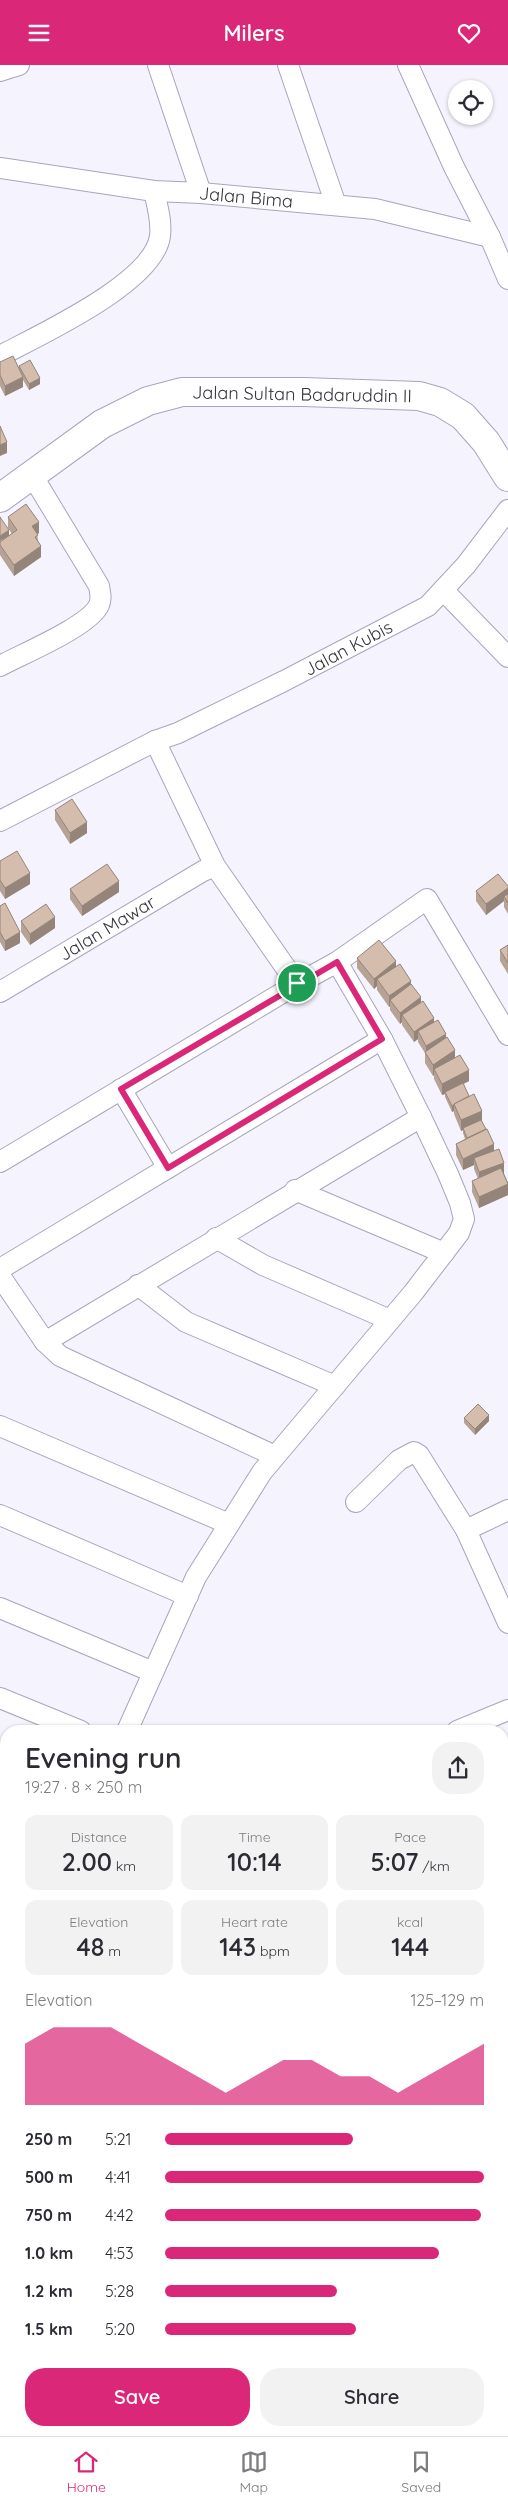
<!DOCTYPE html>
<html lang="en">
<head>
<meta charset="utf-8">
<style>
	:root { --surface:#fff; --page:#f2f2f3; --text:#2b2b33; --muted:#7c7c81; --line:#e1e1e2; --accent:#db2777 }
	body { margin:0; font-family:Quicksand,sans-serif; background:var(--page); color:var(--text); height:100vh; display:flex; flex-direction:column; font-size:19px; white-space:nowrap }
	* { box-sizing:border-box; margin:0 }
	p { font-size:16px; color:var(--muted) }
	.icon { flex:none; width:28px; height:28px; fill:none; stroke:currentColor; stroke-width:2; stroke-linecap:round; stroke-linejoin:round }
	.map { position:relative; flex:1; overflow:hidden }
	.sheet { position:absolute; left:0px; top:1660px; width:509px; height:711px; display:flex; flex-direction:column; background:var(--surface); border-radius:20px 20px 0 0; box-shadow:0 1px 4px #0004 }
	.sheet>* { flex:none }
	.buttons { position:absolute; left:448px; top:15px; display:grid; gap:10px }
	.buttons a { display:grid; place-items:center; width:45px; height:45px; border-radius:50%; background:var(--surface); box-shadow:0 1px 4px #0004; font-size:25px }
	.pin { position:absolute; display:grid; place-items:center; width:42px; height:42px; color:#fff; margin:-21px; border:2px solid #fff; border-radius:50%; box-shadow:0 1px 5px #0007 }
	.round { display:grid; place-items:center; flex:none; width:52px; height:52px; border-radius:20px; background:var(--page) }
	.summary { display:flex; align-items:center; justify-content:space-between; height:85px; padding:0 25px }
	h1 { font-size:28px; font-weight:600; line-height:38px }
	.figures { display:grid; grid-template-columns:repeat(3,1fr); gap:8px; height:85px; padding:5px 25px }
	.figures div { display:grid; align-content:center; border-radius:12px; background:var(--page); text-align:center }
	.figures b { font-size:25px; font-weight:600 }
	.figures small { font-size:14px; font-weight:400 }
	.figures p { font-size:14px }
	.chart { height:140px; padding:10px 25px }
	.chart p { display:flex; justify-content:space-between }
	.chart svg { width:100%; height:90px; margin-top:5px; fill:var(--accent); opacity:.7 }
	.primary-button { display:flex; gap:10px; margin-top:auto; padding:10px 25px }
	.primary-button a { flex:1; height:58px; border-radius:20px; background:var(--accent); color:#fff; font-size:20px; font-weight:600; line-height:58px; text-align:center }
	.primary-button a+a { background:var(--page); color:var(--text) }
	ul { padding:0 25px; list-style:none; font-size:16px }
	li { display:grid; grid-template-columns:80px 60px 1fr; align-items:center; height:38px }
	li i { height:12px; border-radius:6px; background:var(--accent) }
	header { display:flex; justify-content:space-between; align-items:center; height:65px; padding:0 25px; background:var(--accent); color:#fff; font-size:22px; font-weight:600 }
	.dock { display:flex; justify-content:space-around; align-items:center; height:70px; border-top:1px solid var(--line); background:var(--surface); font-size:14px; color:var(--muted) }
	.dock a { display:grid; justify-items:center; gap:2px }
	.dock .selected { color:var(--accent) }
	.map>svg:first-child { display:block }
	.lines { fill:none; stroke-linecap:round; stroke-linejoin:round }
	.street-casing { stroke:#a8a5bc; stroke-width:22 }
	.secondary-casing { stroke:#a8a5bc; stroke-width:30 }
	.street { stroke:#fff; stroke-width:20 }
	.secondary { stroke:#fff; stroke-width:28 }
	.wall { fill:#b6a395 }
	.shaded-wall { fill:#948479 }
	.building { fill:#d4bdad; stroke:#948479 }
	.route-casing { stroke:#fff; stroke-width:10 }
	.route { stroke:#db2777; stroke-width:6 }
	.labels { text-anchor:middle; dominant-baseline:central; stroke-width:4; stroke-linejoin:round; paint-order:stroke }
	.street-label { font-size:18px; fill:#36353e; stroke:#fff }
</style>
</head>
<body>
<header><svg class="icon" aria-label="menu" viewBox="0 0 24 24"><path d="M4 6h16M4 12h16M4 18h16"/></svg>Milers<svg class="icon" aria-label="heart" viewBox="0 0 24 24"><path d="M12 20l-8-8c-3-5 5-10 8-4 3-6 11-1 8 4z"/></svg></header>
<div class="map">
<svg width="508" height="2371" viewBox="0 0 508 2371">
	<rect width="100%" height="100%" fill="#f5f4fe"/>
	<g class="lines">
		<g class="street-casing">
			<g id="street">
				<polyline points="158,0 201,128"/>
				<polyline points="288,0 336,140"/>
				<polyline points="408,0 454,102 490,172 508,214"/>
				<polyline points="0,6 19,0"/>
				<polyline points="0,103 154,126 201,128 375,144 490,172"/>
				<path d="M 0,291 C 39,270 154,218 160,171 C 162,156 157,140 154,126"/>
				<polyline points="443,525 508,592"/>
				<path d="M 0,601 C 22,589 90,561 99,540 C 102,533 100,528 99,521 L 32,410"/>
				<polyline points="155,676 178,668 284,616 428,541 466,500 508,445"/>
				<polyline points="0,756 155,676 215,801 297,919"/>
				<polyline points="0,927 203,806 215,801"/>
				<polyline points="121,1024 168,1103"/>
				<polyline points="0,1097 297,919 337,897 427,834 508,970"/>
				<polyline points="295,1125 444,1188"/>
				<polyline points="216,1173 263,1200 390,1255"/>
				<polyline points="0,1204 382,974"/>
				<polyline points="0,1211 45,1277 421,1052"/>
				<polyline points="138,1220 186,1257 335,1321"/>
				<polyline points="45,1277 60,1291 275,1391"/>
				<polyline points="0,1361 229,1459"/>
				<polyline points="356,1437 399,1395 414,1387 419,1390 466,1465 508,1445"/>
				<polyline points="0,1450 188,1531"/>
				<polyline points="466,1465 508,1558"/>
				<polyline points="0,1543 153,1607"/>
				<polyline points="0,1633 81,1666"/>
				<polyline points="127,1666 196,1512 262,1407 413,1228 459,1168 464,1154 460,1138 448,1109 421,1052 382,974 337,897"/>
				<polyline points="457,1666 508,1645"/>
				<polyline points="502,1730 508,1726"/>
				<polyline points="0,1782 6,1795"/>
				<polyline points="0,2006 6,2003"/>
			</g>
		</g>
		<g class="secondary-casing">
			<polyline id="secondary" points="0,433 102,359 148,336 182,327 304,327 419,331 440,337 463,351 486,377 508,412"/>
		</g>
		<use href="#street" class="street"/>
		<use href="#secondary" class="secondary"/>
	</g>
	<g class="wall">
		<polygon points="0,297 19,302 19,301 40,319 29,325 23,315 23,322 5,331 0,321"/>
		<polygon points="8,452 39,468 37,469 41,492 14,511 0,490 0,477 12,469 8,463"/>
		<polygon points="55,745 87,768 70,779 55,755"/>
		<polygon points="0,796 30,819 5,834 0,826"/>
		<polygon points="508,821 508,849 504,842 504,836 486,850 476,836 476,826"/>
		<polygon points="70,824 119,827 82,851 70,834"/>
		<polygon points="0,841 20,878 5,886 0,877"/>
		<polygon points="21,856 55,863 30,880 21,867"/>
		<polygon points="508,880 508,909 500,896 500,885"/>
		<polygon points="357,893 396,901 411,919 421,937 434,957 446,973 455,992 469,1016 463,1019 482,1056 508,1118 508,1130 479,1143 472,1127 472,1116 478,1114 474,1104 474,1100 463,1105 456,1090 456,1079 465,1074 463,1068 463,1065 461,1066 454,1049 454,1046 452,1047 445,1032 445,1029 442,1030 434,1014 434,1010 433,1011 425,998 425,988 418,977 418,974 414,977 402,960 402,957 400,959 390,945 390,941 389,942 377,925 377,921 374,924 357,903"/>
		<polygon points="464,1353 489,1356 475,1370 464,1358"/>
	</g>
	<g class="shaded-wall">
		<polygon points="23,312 23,322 5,331 5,321"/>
		<polygon points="40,313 40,319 29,325 29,319"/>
		<polygon points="7,377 7,388 0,391 0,380"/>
		<polygon points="39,457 39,468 32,472 32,461"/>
		<polygon points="9,465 9,471 0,476 0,471"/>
		<polygon points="41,481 41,492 14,511 14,500"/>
		<polygon points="87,757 87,768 70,779 70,768"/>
		<polygon points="30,808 30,819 5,834 5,823"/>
		<polygon points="119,816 119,827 82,851 82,841"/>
		<polygon points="508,823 508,833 504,831 504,836 486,850 486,839"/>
		<polygon points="55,852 55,863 30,880 30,869"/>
		<polygon points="20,867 20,878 5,886 5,876"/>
		<polygon points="396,896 396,907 377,914 377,921 374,924 374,914"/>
		<polygon points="411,916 411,926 390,935 390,941 389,942 389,931"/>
		<polygon points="421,932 421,943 402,950 402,957 400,959 400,948"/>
		<polygon points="434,953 434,964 418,966 418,974 414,977 414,967"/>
		<polygon points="446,969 446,980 426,990 426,981"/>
		<polygon points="455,985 455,996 434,1004 434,1010 433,1011 433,1000"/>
		<polygon points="469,1005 469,1016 446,1028 445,1027 445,1029 442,1030 442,1019"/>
		<polygon points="454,1040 454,1046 452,1047 452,1041"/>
		<polygon points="482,1046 482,1057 463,1063 463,1065 461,1066 461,1055"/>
		<polygon points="494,1079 494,1090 474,1093 474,1100 463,1105 463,1094"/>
		<polygon points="504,1098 504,1108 479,1117 479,1107"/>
		<polygon points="508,1119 508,1130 479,1143 479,1132"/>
		<polygon points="489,1350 489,1356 475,1370 475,1364"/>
	</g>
	<g class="building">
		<polygon points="13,291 23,312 5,321 0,310 0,297"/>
		<polygon points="30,295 40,313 29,319 19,301"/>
		<polygon points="0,361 7,377 0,380"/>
		<polygon points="26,439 39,457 32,461 38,470 35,472 41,481 14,500 0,480 0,477 17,465 8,452"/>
		<polygon points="0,452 9,465 0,471"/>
		<polygon points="72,734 87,757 70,768 55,745"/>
		<polygon points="17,786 30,808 5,823 0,815 0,796"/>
		<polygon points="107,799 119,816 82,841 70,824"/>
		<polygon points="498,809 508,821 508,823 486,839 476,826"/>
		<polygon points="508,829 508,838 504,831"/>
		<polygon points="5,838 20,867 5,876 0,867 0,841"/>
		<polygon points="46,839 55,852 30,869 21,856"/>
		<polygon points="379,875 396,896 374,914 357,893"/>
		<polygon points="508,880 508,898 500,885"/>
		<polygon points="400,899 411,916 389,931 377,914"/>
		<polygon points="411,919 421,932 400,948 390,935"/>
		<polygon points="423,936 434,953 414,967 402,950"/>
		<polygon points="438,955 446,969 426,981 418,966"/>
		<polygon points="447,972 455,985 433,1000 425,987"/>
		<polygon points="460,990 469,1005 442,1019 434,1004"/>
		<polygon points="463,1018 469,1031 454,1039 454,1040 452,1041 445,1027"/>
		<polygon points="474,1029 482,1046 461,1055 454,1039"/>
		<polygon points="481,1055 486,1064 467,1073 463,1063"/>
		<polygon points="487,1064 494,1079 463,1094 456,1079"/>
		<polygon points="499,1084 504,1098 479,1107 474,1093"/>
		<polygon points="501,1103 508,1119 479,1132 472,1116"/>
		<polygon points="478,1339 489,1350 475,1364 464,1353"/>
	</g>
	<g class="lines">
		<g class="route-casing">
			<polygon id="route" points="337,897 382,974 168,1103 121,1024"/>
		</g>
		<use href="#route" class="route"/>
	</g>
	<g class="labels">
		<g class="street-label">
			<text transform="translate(246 132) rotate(5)">Jalan Bima</text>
			<text transform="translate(302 329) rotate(1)">Jalan Sultan Badaruddin II</text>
			<text transform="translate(348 583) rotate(-28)">Jalan Kubis</text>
			<text transform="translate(107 863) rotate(-31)">Jalan Mawar</text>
		</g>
	</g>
</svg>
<div class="buttons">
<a><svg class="icon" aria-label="locate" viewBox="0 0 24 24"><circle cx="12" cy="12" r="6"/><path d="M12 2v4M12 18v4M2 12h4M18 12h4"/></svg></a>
</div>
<div class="pin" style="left:297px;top:918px;background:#1e9e55"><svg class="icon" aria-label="arrive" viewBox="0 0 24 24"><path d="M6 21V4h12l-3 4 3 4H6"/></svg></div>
<section class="sheet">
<div class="summary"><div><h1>Evening run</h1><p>19:27 · 8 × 250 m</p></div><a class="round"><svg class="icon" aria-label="share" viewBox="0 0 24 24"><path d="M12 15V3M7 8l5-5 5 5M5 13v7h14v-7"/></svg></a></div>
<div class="figures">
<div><p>Distance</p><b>2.00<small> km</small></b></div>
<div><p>Time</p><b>10:14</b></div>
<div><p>Pace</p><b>5:07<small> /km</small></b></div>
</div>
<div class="figures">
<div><p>Elevation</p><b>48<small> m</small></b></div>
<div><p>Heart rate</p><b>143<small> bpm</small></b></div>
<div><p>kcal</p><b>144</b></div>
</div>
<div class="chart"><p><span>Elevation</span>125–129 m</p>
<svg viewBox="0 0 160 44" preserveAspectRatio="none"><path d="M0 44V14L10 6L20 6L30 6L40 14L50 22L60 30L70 38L80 30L90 22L100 22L110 30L120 30L130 38L140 30L150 22L160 14V44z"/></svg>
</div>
<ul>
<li><b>250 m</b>5:21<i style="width:59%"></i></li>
<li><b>500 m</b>4:41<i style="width:100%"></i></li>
<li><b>750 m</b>4:42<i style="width:99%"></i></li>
<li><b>1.0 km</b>4:53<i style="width:86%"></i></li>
<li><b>1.2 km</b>5:28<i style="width:54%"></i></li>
<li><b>1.5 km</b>5:20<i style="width:60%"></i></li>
</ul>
<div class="primary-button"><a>Save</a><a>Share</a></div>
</section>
</div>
<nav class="dock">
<a class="selected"><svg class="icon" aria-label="home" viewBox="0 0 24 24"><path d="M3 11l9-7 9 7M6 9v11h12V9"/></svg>Home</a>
<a><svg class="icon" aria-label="map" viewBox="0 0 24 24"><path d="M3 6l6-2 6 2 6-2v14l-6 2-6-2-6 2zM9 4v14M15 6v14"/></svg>Map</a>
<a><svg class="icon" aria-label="saved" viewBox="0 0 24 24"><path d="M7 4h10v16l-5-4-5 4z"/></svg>Saved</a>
</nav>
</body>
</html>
